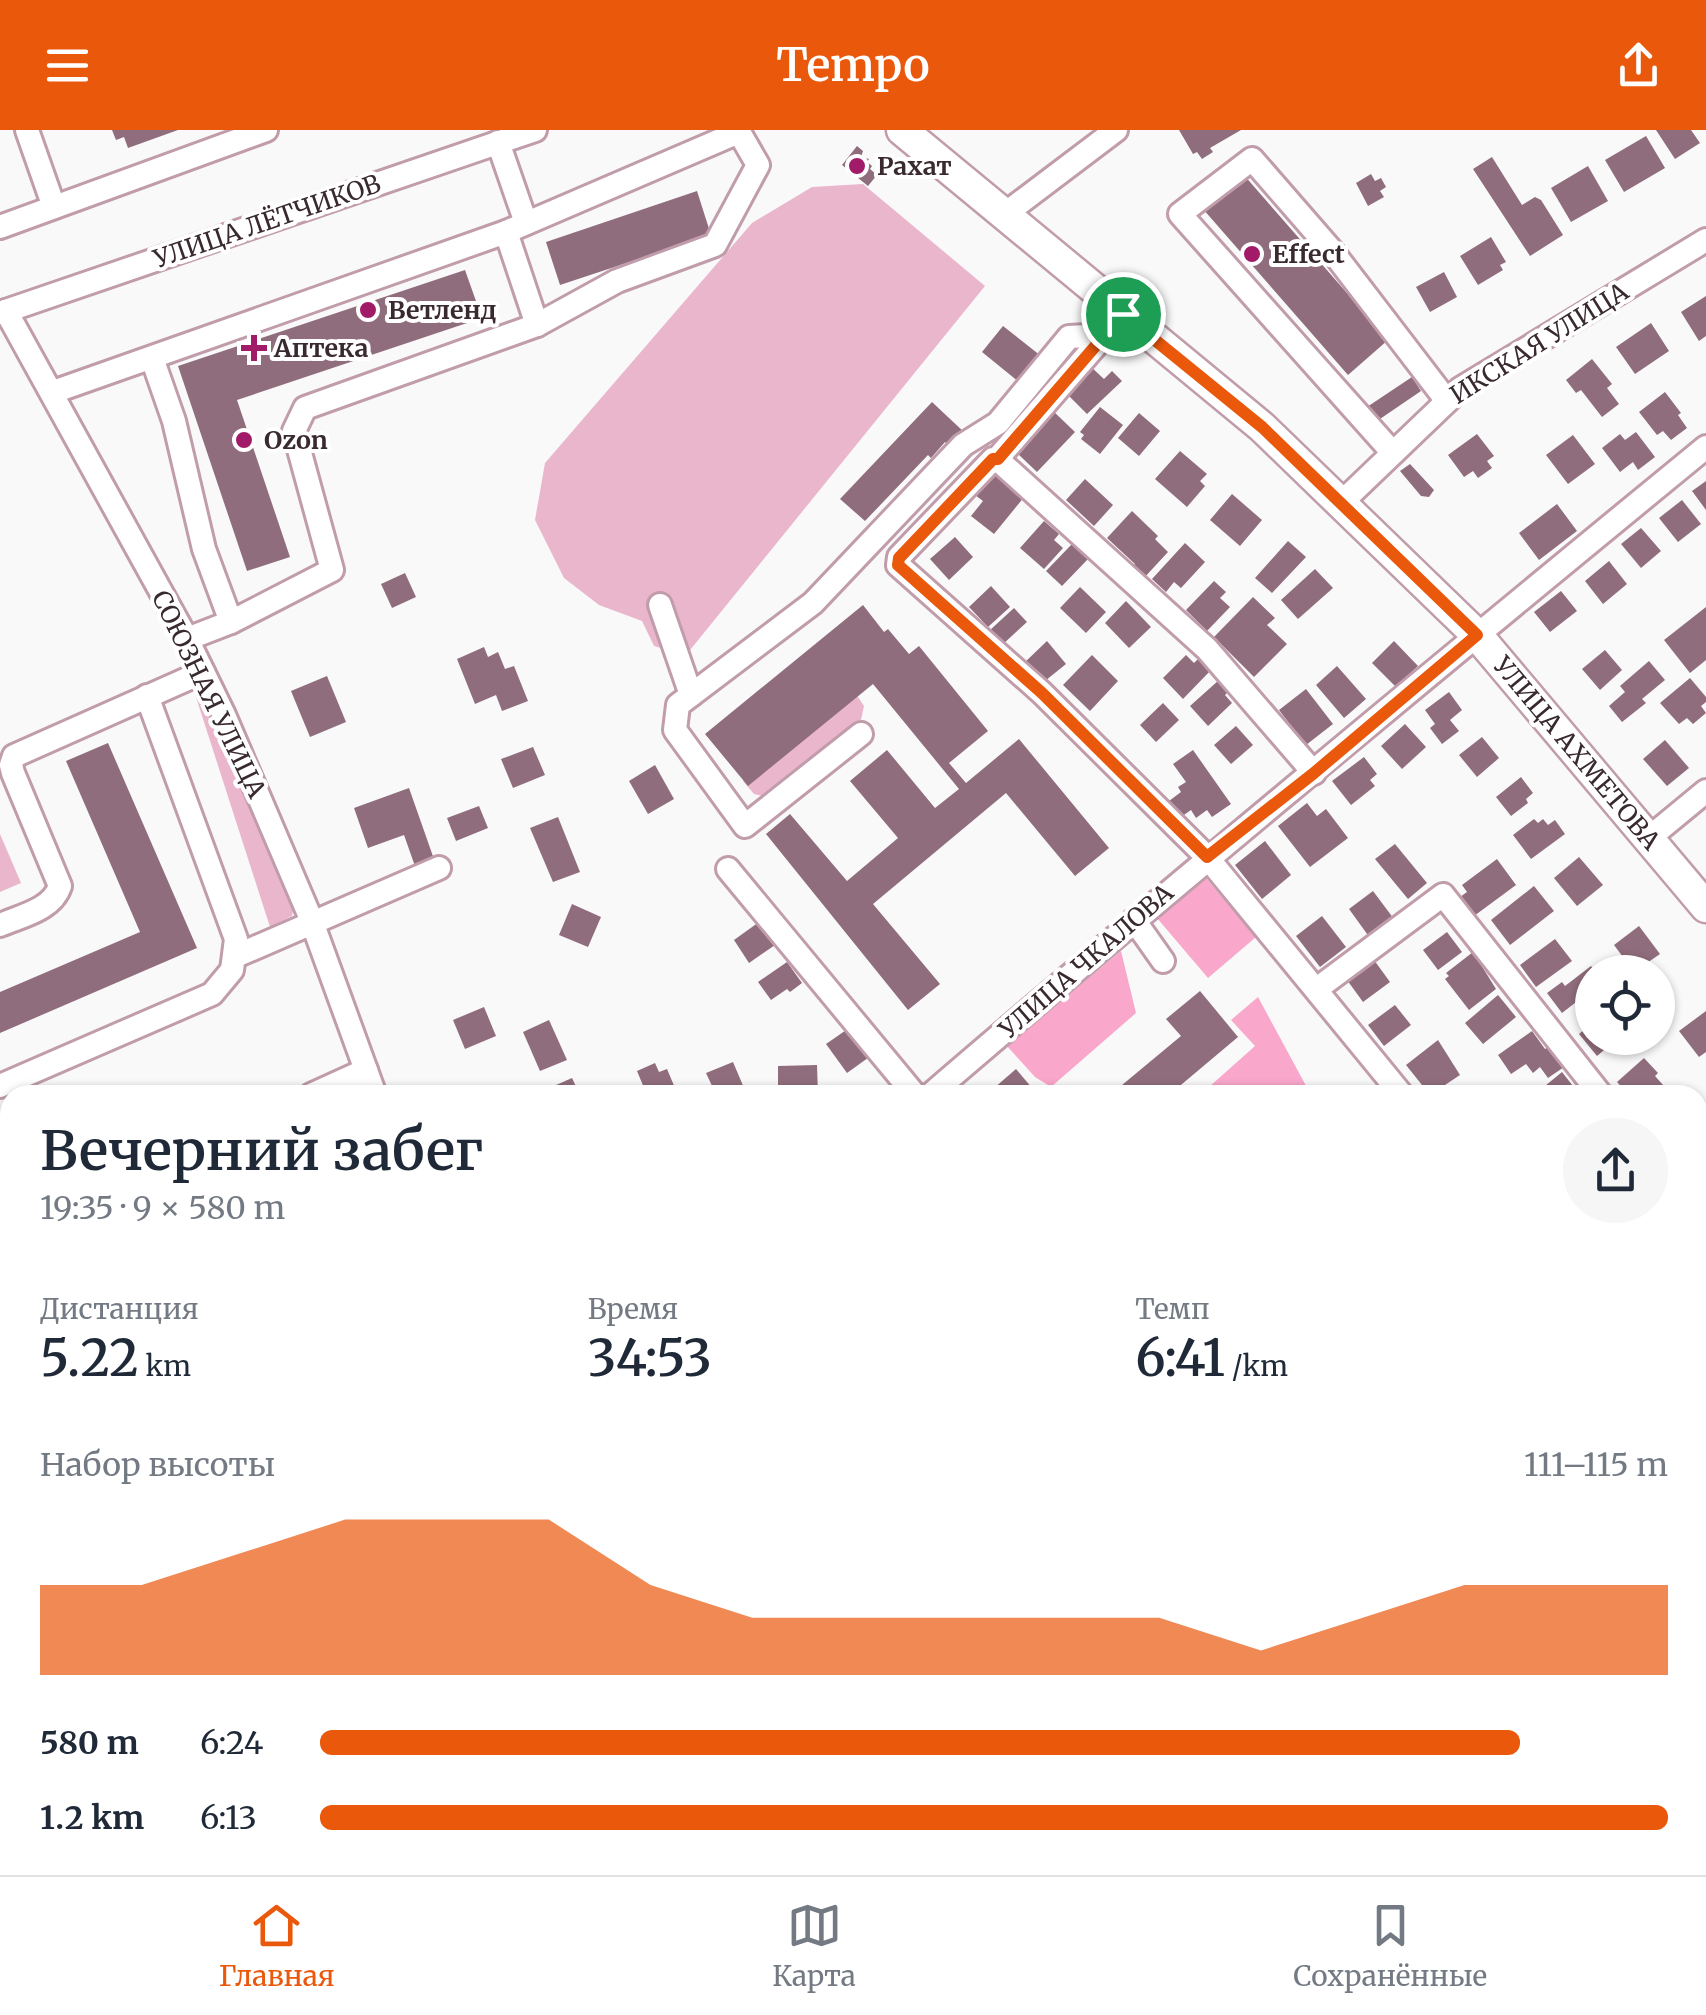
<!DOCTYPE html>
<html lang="ru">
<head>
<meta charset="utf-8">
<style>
	:root { --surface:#fff; --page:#f6f6f7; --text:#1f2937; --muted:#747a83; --line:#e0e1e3; --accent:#ea580c }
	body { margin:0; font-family:Merriweather,serif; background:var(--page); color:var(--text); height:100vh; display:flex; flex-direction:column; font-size:38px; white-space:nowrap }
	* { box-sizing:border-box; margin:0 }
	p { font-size:32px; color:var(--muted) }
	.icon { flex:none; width:55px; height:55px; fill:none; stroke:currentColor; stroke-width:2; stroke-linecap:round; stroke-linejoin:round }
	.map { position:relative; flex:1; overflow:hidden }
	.sheet { position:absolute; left:0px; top:955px; width:1708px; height:790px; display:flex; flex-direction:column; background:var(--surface); border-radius:30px 30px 0 0; box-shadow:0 2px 8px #0004 }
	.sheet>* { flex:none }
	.controls { position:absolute; left:1575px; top:825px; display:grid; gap:20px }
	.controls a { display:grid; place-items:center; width:100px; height:100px; border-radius:50%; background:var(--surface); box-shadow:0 2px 8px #0004; font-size:50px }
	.pin { position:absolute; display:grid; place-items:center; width:85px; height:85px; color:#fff; margin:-42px; border:5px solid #fff; border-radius:50%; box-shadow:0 2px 10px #0007 }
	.round { display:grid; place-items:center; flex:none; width:105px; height:105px; border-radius:52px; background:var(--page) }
	.headline { display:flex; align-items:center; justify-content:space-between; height:170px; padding:0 40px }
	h1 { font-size:55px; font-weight:600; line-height:75px }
	.stats { display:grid; grid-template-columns:repeat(3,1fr); gap:15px; height:170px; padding:10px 40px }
	.stats div { display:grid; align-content:center }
	.stats b { font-size:50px; font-weight:600 }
	.stats small { font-size:28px; font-weight:400 }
	.stats p { font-size:28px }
	.chart { height:280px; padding:20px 40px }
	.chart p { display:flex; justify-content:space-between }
	.chart svg { width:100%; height:180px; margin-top:10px; fill:var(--accent); opacity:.7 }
	ul { padding:0 40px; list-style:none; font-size:32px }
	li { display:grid; grid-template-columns:160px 120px 1fr; align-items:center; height:75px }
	li i { height:25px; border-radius:12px; background:var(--accent) }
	header { display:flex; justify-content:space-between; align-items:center; height:130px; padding:0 40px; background:var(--accent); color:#fff; font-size:45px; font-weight:600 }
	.tabs { display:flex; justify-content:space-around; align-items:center; height:140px; border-top:2px solid var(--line); background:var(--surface); font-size:28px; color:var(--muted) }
	.tabs a { display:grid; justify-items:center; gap:5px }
	.tabs .on { color:var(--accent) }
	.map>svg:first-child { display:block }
	.green { fill:#eab6cb }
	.forest { fill:#f9a7cb }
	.building { fill:#906d7c }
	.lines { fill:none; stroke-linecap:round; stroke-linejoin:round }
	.minor-casing { stroke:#c19cab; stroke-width:28 }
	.major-casing { stroke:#c19cab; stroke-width:35 }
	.minor { stroke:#fff; stroke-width:22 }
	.major { stroke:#fff; stroke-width:30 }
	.route-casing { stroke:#fff; stroke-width:20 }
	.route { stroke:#ea580c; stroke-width:12 }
	.poi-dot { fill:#a11b68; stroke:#fff; stroke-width:4 }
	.labels { text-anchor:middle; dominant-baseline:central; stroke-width:8; stroke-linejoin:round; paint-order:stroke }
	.poi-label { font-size:25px; font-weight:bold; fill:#392a30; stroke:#fff; text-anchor:start }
	.street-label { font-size:25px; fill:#392a30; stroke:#fff }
</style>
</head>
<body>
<header><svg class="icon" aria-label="menu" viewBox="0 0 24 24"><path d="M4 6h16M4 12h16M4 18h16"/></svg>Tempo<svg class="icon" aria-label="share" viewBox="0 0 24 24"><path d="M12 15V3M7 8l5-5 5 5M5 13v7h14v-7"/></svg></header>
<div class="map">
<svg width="1706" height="1745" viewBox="0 0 1706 1745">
	<rect width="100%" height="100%" fill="#f9f9f9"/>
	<g class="green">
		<polygon points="863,54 985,156 686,525 654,516 642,491 599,475 564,448 535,390 545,333 752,93 812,57"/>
		<polygon points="194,561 205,565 294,776 292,786 270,797"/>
		<polygon points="854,561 864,576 861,590 767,667 754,664 743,651"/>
		<polygon points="0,704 21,753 0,762"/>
		<polygon points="1706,1150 1706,1745 1240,1745 1237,1735 1698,1735 1698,1156"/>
	</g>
	<g class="forest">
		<polygon points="1205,747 1256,807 1208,848 1157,788"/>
		<polygon points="1121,821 1136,883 1051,957 1035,947 1007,916"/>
		<polygon points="1258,867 1311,965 1200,965 1255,916 1231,890"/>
		<polygon points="1706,1150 1706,1414 1701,1420 1706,1469 1698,1475 1698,1156"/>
		<polygon points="1706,1539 1706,1745 1429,1745 1443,1735 1698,1735 1698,1546"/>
		<polygon points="1237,1735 1336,1735 1322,1745 1240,1745"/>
	</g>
	<g class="building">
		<polygon points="112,0 178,0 128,18 124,7 116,10"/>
		<polygon points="1179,0 1241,0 1210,18 1213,22 1202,29 1197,22 1193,24"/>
		<polygon points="1656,0 1691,0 1700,13 1675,29"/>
		<polygon points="1646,6 1665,38 1624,62 1605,30"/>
		<polygon points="857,16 863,21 861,27 869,29 867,32 872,36 870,39 877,45 868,56 842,35"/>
		<polygon points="1492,27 1522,75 1535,67 1541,70 1563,105 1530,126 1473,39"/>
		<polygon points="1588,36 1608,71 1571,92 1551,58"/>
		<polygon points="1243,44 1388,210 1348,245 1203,79"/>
		<polygon points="1371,44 1375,51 1381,48 1386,57 1380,61 1384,67 1368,76 1356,53"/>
		<polygon points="697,61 711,105 560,155 546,112"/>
		<polygon points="1491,107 1506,132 1500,135 1503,140 1478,155 1460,126"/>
		<polygon points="465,140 482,188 237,270 290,427 247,441 178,236"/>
		<polygon points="1444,142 1457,167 1430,182 1416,157"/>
		<polygon points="1706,166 1706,206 1699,211 1681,182"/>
		<polygon points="1651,193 1669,221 1635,244 1616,217"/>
		<polygon points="1003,196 1041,226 1020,253 982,222"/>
		<polygon points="1592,229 1612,254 1607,258 1619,274 1602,287 1581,260 1576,263 1566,250"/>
		<polygon points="1090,236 1104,249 1112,241 1122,251 1087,284 1064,261"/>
		<polygon points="1412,247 1421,261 1377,291 1367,277"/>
		<polygon points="1665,262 1681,283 1678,285 1687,298 1671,310 1663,301 1657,305 1639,282"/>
		<polygon points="932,272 965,303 951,318 945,312 931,328 928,325 865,391 840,369"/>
		<polygon points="1100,277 1123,295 1100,324 1081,309 1084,305 1080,302"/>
		<polygon points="1052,280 1075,302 1037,342 1017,323"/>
		<polygon points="1139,283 1160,301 1139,326 1118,308"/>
		<polygon points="1636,302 1655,327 1638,340 1633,332 1620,342 1602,318 1620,304 1625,310"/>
		<polygon points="1477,304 1494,326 1487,331 1492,338 1478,348 1473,341 1464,347 1448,325"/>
		<polygon points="1573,305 1595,334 1568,354 1546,325"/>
		<polygon points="1180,321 1207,344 1200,351 1205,356 1187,377 1155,349"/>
		<polygon points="1410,334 1434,360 1429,367 1421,366 1400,341"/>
		<polygon points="995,341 1025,366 994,404 971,386 983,371 975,365"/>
		<polygon points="1085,349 1113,375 1094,396 1066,370"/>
		<polygon points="1706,351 1706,380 1692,361"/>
		<polygon points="1232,364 1262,390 1240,416 1210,390"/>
		<polygon points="1682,370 1701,394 1678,412 1659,388"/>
		<polygon points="1557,374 1577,401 1539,430 1519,403"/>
		<polygon points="1132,381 1158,406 1155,409 1168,422 1143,449 1131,438 1135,434 1107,408"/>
		<polygon points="1044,391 1059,404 1054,410 1063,418 1044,439 1020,418"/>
		<polygon points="1641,398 1661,421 1641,438 1621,414"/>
		<polygon points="955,407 973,427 949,450 930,429"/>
		<polygon points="1288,411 1306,427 1272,463 1255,448"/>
		<polygon points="1185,413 1205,432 1181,458 1174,452 1166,462 1152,449"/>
		<polygon points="1072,414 1088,429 1062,456 1046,441"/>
		<polygon points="1609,431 1627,454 1603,474 1585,451"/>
		<polygon points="1315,439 1333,458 1298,489 1281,470"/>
		<polygon points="405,443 416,467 392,478 381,454"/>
		<polygon points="1214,451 1226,462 1220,468 1230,477 1207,501 1186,480"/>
		<polygon points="991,456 1010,477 988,497 969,477"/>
		<polygon points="1080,457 1106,482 1086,503 1060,478"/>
		<polygon points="1561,461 1577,481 1550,502 1534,482"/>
		<polygon points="1253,467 1275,488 1267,495 1287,514 1254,547 1214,507"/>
		<polygon points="1126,471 1151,497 1129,518 1105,493"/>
		<polygon points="863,475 884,502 888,499 909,524 919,516 988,601 949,633 966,653 1019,609 1109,718 1075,746 1006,663 873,774 940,854 908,880 766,704 790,684 847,751 898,708 850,651 887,620 935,678 959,659 873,554 748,656 705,604"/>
		<polygon points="1706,477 1706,530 1690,543 1664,510"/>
		<polygon points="1014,478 1027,492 1002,515 989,501"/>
		<polygon points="1047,511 1066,534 1040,555 1023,534"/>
		<polygon points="1394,511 1418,536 1396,557 1372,533"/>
		<polygon points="484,517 488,527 498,522 505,539 514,536 528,571 502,581 496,565 475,574 457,529"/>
		<polygon points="1605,520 1622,540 1600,560 1582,539"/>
		<polygon points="1092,525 1118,551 1090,581 1063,555"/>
		<polygon points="1186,525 1194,533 1199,528 1211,540 1183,569 1163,548"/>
		<polygon points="1649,531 1665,550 1642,569 1646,573 1622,592 1609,576 1625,562 1620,556"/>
		<polygon points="1337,536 1366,569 1344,588 1316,555"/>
		<polygon points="327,546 346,592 310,607 291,561"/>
		<polygon points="1690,548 1706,567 1706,572 1701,576 1706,583 1693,594 1687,588 1679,594 1660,573"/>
		<polygon points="1219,550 1229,561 1225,565 1232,573 1208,596 1190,576"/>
		<polygon points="1306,559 1333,594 1306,615 1279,580"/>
		<polygon points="1449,562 1462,580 1450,590 1459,601 1442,614 1430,598 1435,594 1425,580"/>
		<polygon points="1163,573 1179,590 1156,612 1140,595"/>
		<polygon points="1405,594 1426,617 1402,639 1381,616"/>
		<polygon points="1236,596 1253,615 1231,634 1214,615"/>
		<polygon points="1482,607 1499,628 1477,647 1459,625"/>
		<polygon points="1665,610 1689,638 1667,656 1643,629"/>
		<polygon points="108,613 197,818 0,903 0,862 140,802 66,631"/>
		<polygon points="533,617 545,645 513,658 501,629"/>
		<polygon points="1193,620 1231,674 1212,687 1207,680 1196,688 1191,680 1181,687 1169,671 1181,662 1178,657 1186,652 1173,634"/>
		<polygon points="1364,627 1377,644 1370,650 1375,656 1351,675 1332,651"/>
		<polygon points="655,635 674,669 648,684 629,651"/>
		<polygon points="1521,647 1533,663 1526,669 1528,673 1511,686 1496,667"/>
		<polygon points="409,658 435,732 416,739 404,705 368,718 354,678"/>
		<polygon points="1307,673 1317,686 1326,679 1348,708 1310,737 1278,696"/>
		<polygon points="479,676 488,698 456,711 447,688"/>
		<polygon points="558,687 580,742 553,752 530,698"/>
		<polygon points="1534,689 1538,693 1543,689 1548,695 1555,690 1565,704 1531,729 1513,705"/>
		<polygon points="1265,711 1291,745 1262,769 1235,735"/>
		<polygon points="1395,714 1427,753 1408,769 1375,729"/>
		<polygon points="1579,727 1603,755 1577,776 1554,748"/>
		<polygon points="1497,729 1516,755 1474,786 1460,767 1467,762 1462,755"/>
		<polygon points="1534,756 1554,781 1510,815 1491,790"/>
		<polygon points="1373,761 1394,789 1370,808 1349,779"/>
		<polygon points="572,774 601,787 588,817 559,805"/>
		<polygon points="1322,786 1346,817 1320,837 1296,806"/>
		<polygon points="759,792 775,815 749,833 734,810"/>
		<polygon points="1639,796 1660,824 1634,842 1614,815"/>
		<polygon points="1447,802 1462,822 1438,840 1423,820"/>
		<polygon points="1555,809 1572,831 1536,857 1520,835"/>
		<polygon points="1473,822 1496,859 1469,880 1445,849 1449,846 1446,843"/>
		<polygon points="1374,830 1390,852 1363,872 1347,850"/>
		<polygon points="787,832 802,853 790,862 787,859 771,870 758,852"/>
		<polygon points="1591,836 1596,842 1592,842 1592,877 1588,880 1580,869 1562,883 1547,863 1562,852 1565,856"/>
		<polygon points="1200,861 1238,907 1169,965 1110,965 1181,906 1166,889"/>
		<polygon points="1498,865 1516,887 1483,914 1465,893"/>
		<polygon points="1395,875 1411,895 1384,916 1368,895"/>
		<polygon points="484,877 496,906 465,919 453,890"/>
		<polygon points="1706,881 1706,922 1699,927 1679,901"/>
		<polygon points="549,890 567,930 540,941 523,902"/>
		<polygon points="1592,893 1592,908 1616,910 1597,926 1579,904"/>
		<polygon points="852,896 872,925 847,943 826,914"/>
		<polygon points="1532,901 1545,919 1552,914 1567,935 1548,948 1540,937 1533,943 1526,934 1511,944 1498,925"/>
		<polygon points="1438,910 1460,945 1430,965 1406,935"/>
		<polygon points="1644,928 1658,943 1655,946 1672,965 1629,965 1617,952"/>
		<polygon points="733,932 747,965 709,965 707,961 713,958 706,943"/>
		<polygon points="655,933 659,942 667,939 678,965 647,965 637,941"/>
		<polygon points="817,935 818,965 778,965 778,936"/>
		<polygon points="1016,939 1038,965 986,965"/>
		<polygon points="1562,942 1580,965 1534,965"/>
		<polygon points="572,948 580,965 549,965 547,959"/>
		<polygon points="1703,1044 1706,1048 1706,1094 1698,1083 1698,1049"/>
		<polygon points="10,1093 10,1140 0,1145 0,1098"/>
		<polygon points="10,1202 10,1222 0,1226 0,1206"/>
		<polygon points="261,1735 308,1735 298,1745 252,1745"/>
		<rect x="415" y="1735" width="41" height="10"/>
		<polygon points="587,1735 645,1735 653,1745 595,1745"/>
		<polygon points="1198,1737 1200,1745 1170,1745 1170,1744"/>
	</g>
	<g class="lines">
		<g class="minor-casing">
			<g id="minor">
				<polyline points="27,0 54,77"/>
				<polyline points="498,12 526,93"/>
				<polyline points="1005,84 1116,0"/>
				<polyline points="0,97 266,0"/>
				<polyline points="506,102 537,195"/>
				<polyline points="6,181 187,509 224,585 311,789 375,965"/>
				<polyline points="0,183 535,0"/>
				<polyline points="1123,184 997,329 993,329 899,427 898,435 1042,563 1207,727 1402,965"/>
				<polyline points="152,228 174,291 204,419 231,492"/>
				<polyline points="53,262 506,102 739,2 758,35 715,115 617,151 537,195 305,278 294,301 332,440 231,492 187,509"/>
				<polyline points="1393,323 1180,84 1252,29 1332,121 1447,271"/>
				<polyline points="997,329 1207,519 1314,643"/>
				<polyline points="1341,373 1460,259 1706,110"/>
				<polyline points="660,475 691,565"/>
				<polyline points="861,604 745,696 675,600 678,575 813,473 963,315 998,293 1069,207 1105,205"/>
				<polyline points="1649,708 1706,661"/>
				<polyline points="728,739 915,965"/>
				<polyline points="1134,790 1163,831"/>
				<path d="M 0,795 C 21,786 52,780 60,756 L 13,643 L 11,635 L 14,626 L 203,542"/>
				<polyline points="236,826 439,738"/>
				<polyline points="1318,858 1443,765 1601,965"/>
				<polyline points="0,956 212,864 232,840 236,809 147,566"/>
				<polyline points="311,965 366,940"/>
				<path d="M 930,965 C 1186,745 1445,531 1706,317"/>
				<polyline points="1698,1143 1706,1136"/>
				<polyline points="0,1433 10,1429"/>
				<polyline points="0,1497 10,1521"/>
				<polyline points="82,1735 86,1745"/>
				<polyline points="491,1735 492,1745"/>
				<polyline points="553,1735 561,1745"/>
				<polyline points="685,1735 693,1745"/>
				<polyline points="786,1735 794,1745"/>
				<polyline points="1220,1735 1222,1745"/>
				<polyline points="333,1745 338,1735"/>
				<polyline points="385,1745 385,1735"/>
				<polyline points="881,1745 895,1735"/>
			</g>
		</g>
		<g class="major-casing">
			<polyline id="major" points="902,0 1262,297 1477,505 1706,777"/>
		</g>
		<use href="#minor" class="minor"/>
		<use href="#major" class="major"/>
	</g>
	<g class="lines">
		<g class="route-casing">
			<polygon id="route" points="1123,184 1262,297 1477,505 1314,643 1207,727 1042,563 898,435 899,428 993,329 998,329"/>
		</g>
		<use href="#route" class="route"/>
	</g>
	<g class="poi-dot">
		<circle cx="857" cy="36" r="10"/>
		<circle cx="1252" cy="124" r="10"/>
		<circle cx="368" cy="180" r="10"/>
		<path d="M249 203h10v10h10v10h-10v10h-10v-10h-10v-10h10z"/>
		<circle cx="244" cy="310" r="10"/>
	</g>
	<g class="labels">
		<g class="poi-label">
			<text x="877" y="36">Рахат</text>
			<text x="1272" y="124">Effect</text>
			<text x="388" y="180">Ветленд</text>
			<text x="274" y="218">Аптека</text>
			<text x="264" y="310">Ozon</text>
		</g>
		<g class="street-label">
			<text transform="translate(267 91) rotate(-19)">УЛИЦА ЛЁТЧИКОВ</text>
			<text transform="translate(1539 213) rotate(-32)">ИКСКАЯ УЛИЦА</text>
			<text transform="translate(209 564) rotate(64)">СОЮЗНАЯ УЛИЦА</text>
			<text transform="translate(1577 623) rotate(50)">УЛИЦА АХМЕТОВА</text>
			<text transform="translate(1086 831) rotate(-41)">УЛИЦА ЧКАЛОВА</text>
		</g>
	</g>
</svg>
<div class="controls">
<a><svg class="icon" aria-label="locate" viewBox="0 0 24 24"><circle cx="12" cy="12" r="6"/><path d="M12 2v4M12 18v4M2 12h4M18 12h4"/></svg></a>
</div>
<div class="pin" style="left:1123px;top:184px;background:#1e9e55"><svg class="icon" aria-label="arrive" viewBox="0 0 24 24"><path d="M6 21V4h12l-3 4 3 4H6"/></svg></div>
<section class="sheet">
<div class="headline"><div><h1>Вечерний забег</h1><p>19:35 · 9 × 580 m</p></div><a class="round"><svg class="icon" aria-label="share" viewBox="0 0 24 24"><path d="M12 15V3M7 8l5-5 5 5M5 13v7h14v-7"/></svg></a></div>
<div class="stats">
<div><p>Дистанция</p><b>5.22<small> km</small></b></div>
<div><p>Время</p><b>34:53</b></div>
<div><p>Темп</p><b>6:41<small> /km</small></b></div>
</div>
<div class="chart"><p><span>Набор высоты</span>111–115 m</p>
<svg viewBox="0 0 160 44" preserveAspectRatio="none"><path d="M0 44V22L10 22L20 14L30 6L40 6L50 6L60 22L70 30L80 30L90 30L100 30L110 30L120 38L130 30L140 22L150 22L160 22V44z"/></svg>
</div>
<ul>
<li><b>580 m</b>6:24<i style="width:89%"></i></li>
<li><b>1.2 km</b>6:13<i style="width:100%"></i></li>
</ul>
</section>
</div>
<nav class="tabs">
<a class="on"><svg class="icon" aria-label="home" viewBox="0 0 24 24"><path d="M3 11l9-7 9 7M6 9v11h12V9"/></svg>Главная</a>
<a><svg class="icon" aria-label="map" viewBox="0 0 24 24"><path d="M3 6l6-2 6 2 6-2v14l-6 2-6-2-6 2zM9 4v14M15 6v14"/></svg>Карта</a>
<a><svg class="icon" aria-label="saved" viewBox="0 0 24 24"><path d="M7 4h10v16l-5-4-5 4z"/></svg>Сохранённые</a>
</nav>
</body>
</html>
